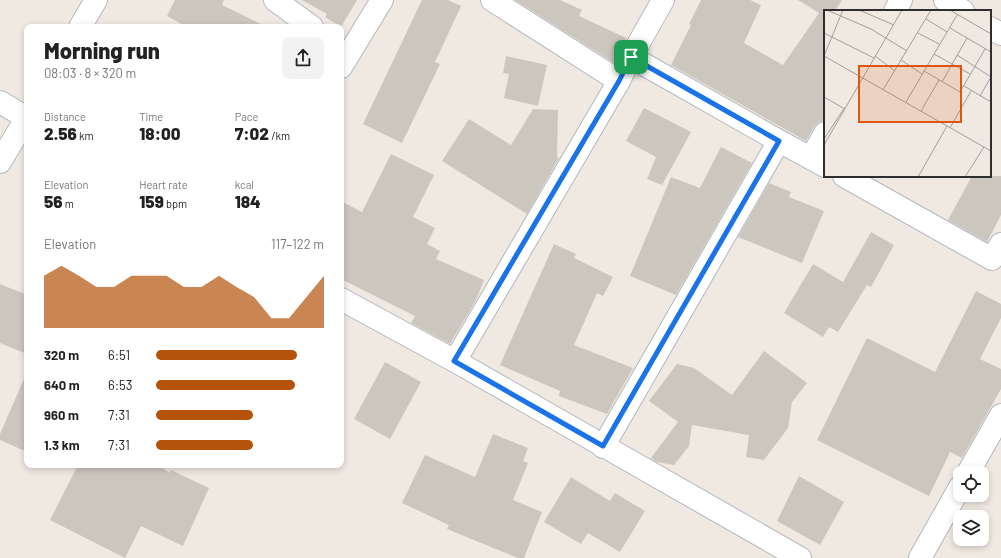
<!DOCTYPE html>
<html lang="en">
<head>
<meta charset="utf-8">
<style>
	:root { --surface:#fff; --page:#f2f2f2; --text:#222; --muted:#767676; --accent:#b45309 }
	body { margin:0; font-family:Barlow,sans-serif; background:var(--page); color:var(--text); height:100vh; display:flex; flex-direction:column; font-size:15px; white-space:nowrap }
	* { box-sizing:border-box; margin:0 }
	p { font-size:13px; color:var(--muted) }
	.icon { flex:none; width:22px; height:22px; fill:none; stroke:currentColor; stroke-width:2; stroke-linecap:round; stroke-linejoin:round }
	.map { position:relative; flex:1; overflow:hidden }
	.sheet { position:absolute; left:24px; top:24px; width:320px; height:444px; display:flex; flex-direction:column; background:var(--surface); border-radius:8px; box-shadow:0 2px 6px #0003 }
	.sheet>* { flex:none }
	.fabs { position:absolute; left:953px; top:466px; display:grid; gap:8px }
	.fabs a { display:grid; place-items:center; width:36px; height:36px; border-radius:8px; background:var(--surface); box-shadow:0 2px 6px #0003; font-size:20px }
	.pin { position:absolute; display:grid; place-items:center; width:34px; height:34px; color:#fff; margin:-17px; border-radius:8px; box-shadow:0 2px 6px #0006 }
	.round { display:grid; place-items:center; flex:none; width:42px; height:42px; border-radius:8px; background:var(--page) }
	.summary { display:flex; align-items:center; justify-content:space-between; height:68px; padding:0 20px }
	h1 { font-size:22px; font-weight:800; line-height:30px }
	.stats { display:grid; grid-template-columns:repeat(3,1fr); gap:6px; height:68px; padding:4px 20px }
	.stats div { display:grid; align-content:center }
	.stats b { font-size:17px; font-weight:800 }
	.stats small { font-size:11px; font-weight:400 }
	.stats p { font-size:11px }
	.chart { height:112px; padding:8px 20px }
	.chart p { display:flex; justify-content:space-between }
	.chart svg { width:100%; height:72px; margin-top:4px; fill:var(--accent); opacity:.7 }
	ul { padding:0 20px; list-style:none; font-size:13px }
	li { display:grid; grid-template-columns:64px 48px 1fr; align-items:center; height:30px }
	li i { height:10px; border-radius:5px; background:var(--accent) }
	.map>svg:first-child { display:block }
	.building { fill:#cbc7bf }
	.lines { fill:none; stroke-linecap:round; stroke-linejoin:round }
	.street-casing { stroke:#b4b7c1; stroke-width:24 }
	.street { stroke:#fff; stroke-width:22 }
	.route-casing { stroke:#fff; stroke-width:8 }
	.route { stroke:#1a73e8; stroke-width:5 }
	.inset-road { fill:none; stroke:#a29e99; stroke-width:1 }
	.view { fill:#df570e; fill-opacity:0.15; stroke:#df570e; stroke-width:2 }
	.inset-edge { fill:none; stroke:#2e2e2e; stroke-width:2 }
</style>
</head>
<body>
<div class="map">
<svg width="1001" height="558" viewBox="0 0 1001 558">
	<rect width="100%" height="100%" fill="#efe9e1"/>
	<g class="building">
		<polygon points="175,0 224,0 222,5 267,27 187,27 167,16"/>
		<polygon points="302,0 357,0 341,27 325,17 327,14"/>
		<polygon points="422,0 448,0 461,6 435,62 440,64 402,143 363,124"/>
		<polygon points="515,0 560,0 582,10 579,16 626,38 614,63"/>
		<polygon points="701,0 750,0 761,5 744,43 783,65 819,13 798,0 842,0 835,11 825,11 825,121 819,122 814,127 806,141 671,65 691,25 689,24"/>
		<polygon points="506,56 547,65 538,106 504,98 509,74 503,73"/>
		<polygon points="644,108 691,132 662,185 647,179 656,157 626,141"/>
		<polygon points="533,109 558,110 557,157 559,158 527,214 442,161 469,119 511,145"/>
		<polygon points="721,147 752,163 676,295 630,276 671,177 700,188"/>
		<polygon points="391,154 434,175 413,217 435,228 427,244 440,251 436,259 484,280 476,300 450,344 411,323 415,316 341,279 341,201 362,212"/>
		<polygon points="972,176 1001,176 1001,215 987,242 948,220"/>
		<polygon points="769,183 791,192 789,197 824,211 802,263 738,237"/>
		<polygon points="871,232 894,245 871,287 867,285 838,332 829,327 823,337 784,313 813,264 843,282"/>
		<polygon points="554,244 576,254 574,258 613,277 603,296 597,293 574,345 633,368 607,414 559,396 560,391 500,365"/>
		<polygon points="0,284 27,295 27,354 0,343"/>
		<polygon points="976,291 1001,304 1001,318 980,359 1001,369 1001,389 962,458 950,452 929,496 817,440 867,338 935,372"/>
		<polygon points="764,351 807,383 792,402 788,428 764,460 746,457 749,435 692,425 689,446 674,465 657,462 651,458 678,422 649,401 677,364 694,368 732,395"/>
		<polygon points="385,362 421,382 390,439 354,419"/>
		<polygon points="27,372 27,452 0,440 0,434"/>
		<polygon points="493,434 528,448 523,461 528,463 513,500 542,512 524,558 518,558 447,529 449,525 402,503 425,455 475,477"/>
		<polygon points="78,465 157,465 170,473 171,470 209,488 183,546 141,526 125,558 50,520"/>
		<polygon points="799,476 844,502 820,545 777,521"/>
		<polygon points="571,477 610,501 615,493 645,511 620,552 588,533 581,544 544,522"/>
	</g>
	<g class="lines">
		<g class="street-casing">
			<g id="street">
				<polyline points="275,0 312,27"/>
				<polyline points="492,0 619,81"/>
				<polyline points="945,0 963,11"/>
				<polyline points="895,11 901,0"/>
				<polyline points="80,27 96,0"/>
				<polyline points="990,28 1001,34"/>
				<polyline points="631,57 779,141 825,166"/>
				<polyline points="341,67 382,0"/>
				<polyline points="0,102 27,118"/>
				<polyline points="811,158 825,133"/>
				<polyline points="0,162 27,117"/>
				<polyline points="844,176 992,259 1001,244"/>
				<polyline points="341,299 455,361 800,558"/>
				<polyline points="455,361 619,81 631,57 663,0"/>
				<polyline points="603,447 779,141"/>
				<polyline points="968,473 1001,415"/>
				<polyline points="920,558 960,487"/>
			</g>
		</g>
		<use href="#street" class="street"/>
	</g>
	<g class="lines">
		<g class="route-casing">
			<polygon id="route" points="631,57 779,141 603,446 454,361 619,81"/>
		</g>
		<use href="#route" class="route"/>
	</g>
	<g transform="translate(824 10)">
		<rect width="167" height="167" fill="#efe9e1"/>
		<path class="inset-road" d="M 3,0 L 47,19 L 83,41M 35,0 L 70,15M 126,0 L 167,24M 102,9 L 123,22M 126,18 L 167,42M 0,23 L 50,48M 94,23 L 115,34M 110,44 L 146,64M 133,45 L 167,67M 0,46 L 167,141M 0,46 L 19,0M 51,46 L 71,61M 77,50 L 98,64M 100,61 L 136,82 L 161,39M 118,72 L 143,28M 140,76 L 167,92M 59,80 L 107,0M 156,86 L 167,67M 0,87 L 19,98M 82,92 L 133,5M 97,101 L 115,70M 126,118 L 147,81M 0,129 L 21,97M 0,135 L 78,0M 94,167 L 123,116M 141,167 L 160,137"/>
		<path class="view" d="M 35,56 L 137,56 L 137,112 L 35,112 Z"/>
		<rect width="167" height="167" class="inset-edge"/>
	</g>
</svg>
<div class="fabs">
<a><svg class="icon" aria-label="locate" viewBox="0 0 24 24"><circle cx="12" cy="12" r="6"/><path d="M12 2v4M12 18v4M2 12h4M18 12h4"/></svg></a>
<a><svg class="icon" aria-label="layers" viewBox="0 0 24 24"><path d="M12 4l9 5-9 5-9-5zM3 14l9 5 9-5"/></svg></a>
</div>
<div class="pin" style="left:631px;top:57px;background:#1e9e55"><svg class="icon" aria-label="arrive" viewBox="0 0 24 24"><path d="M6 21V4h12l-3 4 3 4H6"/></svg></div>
<section class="sheet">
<div class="summary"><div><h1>Morning run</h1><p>08:03 · 8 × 320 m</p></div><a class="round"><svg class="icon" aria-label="share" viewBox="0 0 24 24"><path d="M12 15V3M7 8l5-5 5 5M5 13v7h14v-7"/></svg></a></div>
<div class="stats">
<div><p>Distance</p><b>2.56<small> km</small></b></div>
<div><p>Time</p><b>18:00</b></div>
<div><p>Pace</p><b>7:02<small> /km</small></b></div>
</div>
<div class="stats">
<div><p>Elevation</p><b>56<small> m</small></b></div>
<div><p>Heart rate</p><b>159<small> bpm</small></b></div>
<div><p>kcal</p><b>184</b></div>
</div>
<div class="chart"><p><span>Elevation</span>117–122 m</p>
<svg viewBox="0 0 160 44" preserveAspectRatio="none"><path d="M0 44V12L10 6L20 12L30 19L40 19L50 12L60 12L70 12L80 19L90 19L100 12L110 19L120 25L130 38L140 38L150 25L160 12V44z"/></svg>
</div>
<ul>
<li><b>320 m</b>6:51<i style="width:84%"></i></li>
<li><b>640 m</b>6:53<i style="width:83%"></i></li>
<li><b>960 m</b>7:31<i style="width:58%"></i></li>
<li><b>1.3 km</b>7:31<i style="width:58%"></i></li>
</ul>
</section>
</div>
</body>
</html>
